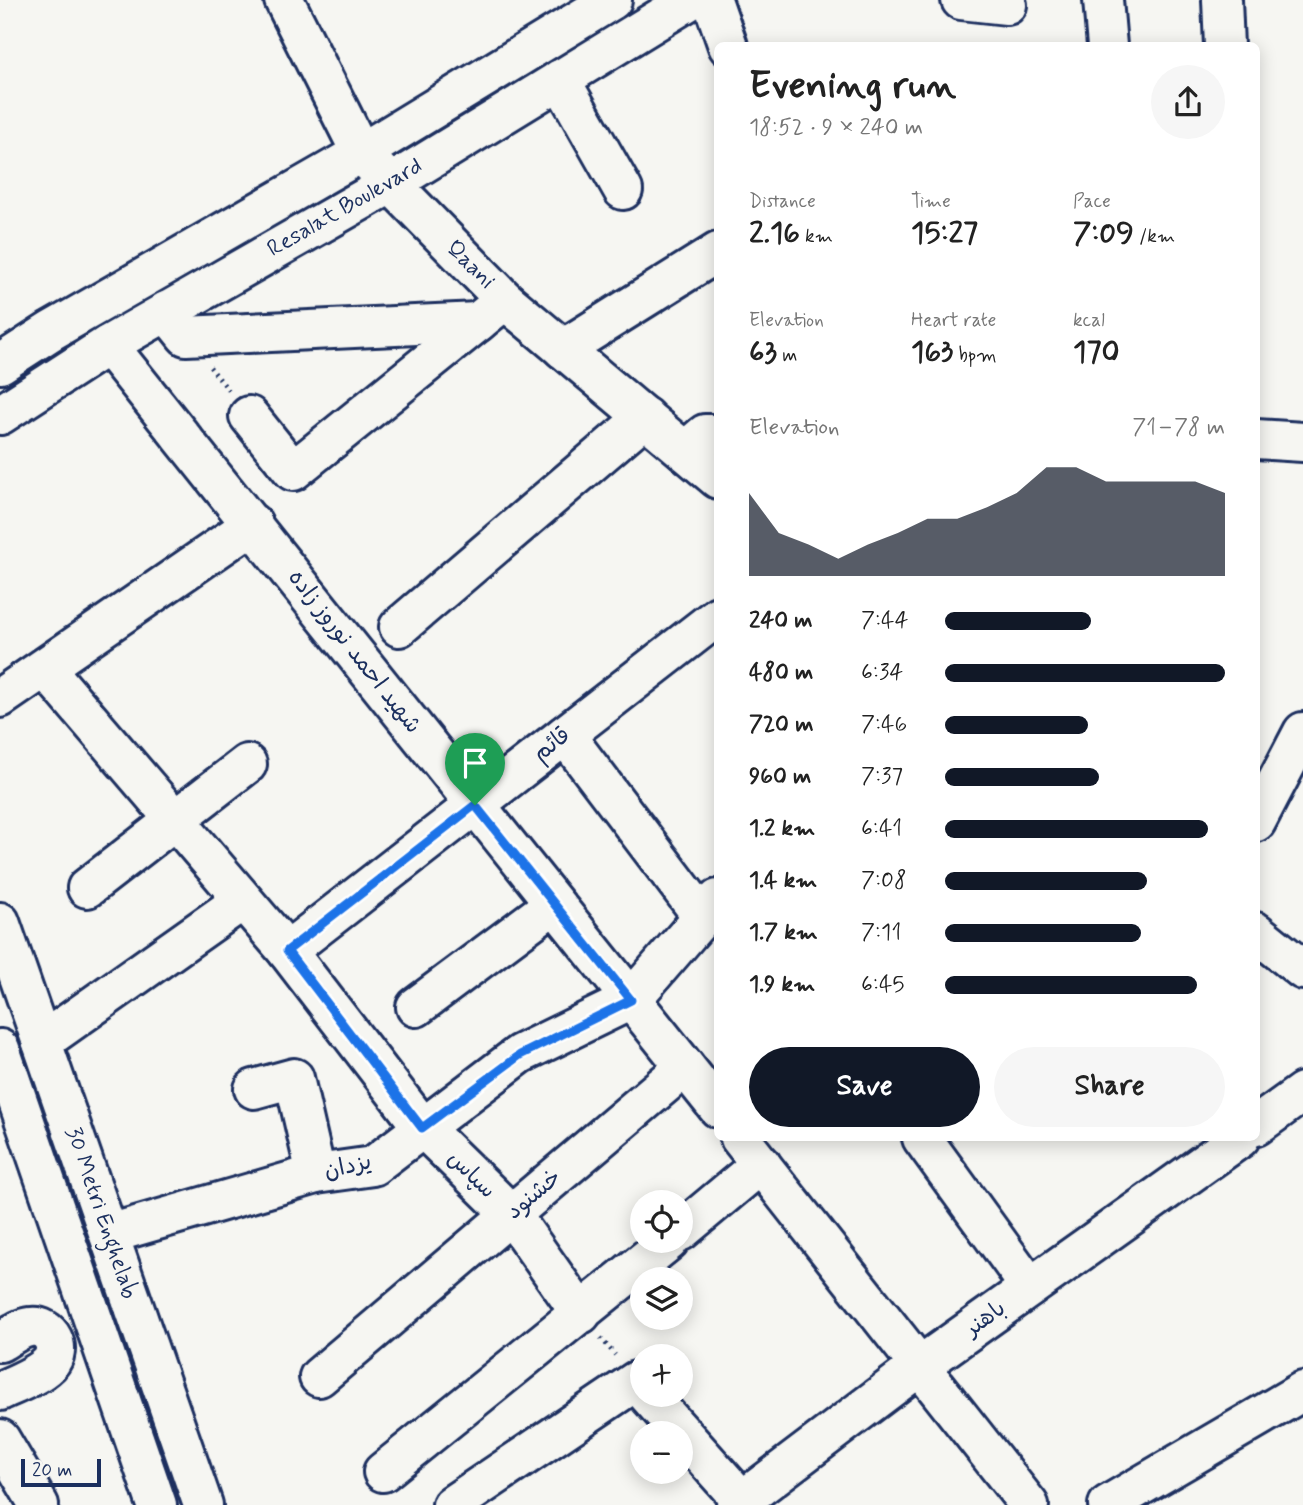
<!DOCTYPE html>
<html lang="en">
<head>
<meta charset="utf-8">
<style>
	:root { --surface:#fff; --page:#f6f6f6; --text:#222; --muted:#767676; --accent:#111827 }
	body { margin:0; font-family:Mynerve,"Playpen Sans Arabic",sans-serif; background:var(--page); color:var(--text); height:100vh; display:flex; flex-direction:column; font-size:26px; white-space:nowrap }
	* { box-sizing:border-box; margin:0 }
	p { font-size:23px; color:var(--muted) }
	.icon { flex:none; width:38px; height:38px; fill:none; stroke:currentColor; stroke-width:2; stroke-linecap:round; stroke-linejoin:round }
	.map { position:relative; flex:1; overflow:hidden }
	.panel { position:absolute; left:714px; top:42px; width:546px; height:1099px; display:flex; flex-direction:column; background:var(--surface); border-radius:10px; box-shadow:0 4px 18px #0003 }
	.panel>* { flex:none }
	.fabs { position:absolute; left:630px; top:1190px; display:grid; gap:14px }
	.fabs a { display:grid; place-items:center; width:63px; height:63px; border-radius:50%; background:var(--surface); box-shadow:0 4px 18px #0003; font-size:35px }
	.scale { position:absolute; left:21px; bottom:18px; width:80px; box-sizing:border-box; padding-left:7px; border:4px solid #1b2f5e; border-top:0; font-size:19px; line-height:24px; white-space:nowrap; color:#1b2f5e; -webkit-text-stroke:5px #f6f6f2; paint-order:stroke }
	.pin { position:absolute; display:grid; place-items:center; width:60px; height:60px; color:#fff; margin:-72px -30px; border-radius:50% 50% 50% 0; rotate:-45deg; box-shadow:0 0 7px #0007 }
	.pin .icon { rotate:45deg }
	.round { display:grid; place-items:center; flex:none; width:74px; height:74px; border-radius:37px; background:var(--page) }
	.headline { display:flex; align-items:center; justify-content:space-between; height:119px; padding:0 35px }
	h1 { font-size:38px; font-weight:800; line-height:52px }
	.metrics { display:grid; grid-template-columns:repeat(3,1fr); gap:10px; height:119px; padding:7px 35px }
	.metrics div { display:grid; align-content:center }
	.metrics b { font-size:30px; font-weight:800 }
	.metrics small { font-size:19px; font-weight:400 }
	.metrics p { font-size:19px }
	.chart { height:196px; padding:14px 35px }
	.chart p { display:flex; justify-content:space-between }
	.chart svg { width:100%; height:126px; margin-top:7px; fill:var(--accent); opacity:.7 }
	.cta { display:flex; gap:14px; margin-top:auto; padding:14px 35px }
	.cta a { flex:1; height:80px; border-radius:42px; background:var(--accent); color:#fff; font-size:28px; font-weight:800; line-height:80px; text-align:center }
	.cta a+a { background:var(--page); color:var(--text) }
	ul { padding:0 35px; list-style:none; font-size:23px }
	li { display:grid; grid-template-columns:112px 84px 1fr; align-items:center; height:52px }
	li i { height:18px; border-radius:9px; background:var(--accent) }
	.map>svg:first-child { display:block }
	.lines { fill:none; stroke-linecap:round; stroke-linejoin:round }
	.minor-casing { stroke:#1b2f5e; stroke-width:44 }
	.major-casing { stroke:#1b2f5e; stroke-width:44 }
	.path { stroke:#1b2f5e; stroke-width:4.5; stroke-dasharray:2 5; stroke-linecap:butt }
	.minor { stroke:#f6f6f2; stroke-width:38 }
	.major { stroke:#f6f6f2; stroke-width:38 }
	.route-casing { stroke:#fff; stroke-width:14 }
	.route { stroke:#1a73e8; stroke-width:9 }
	.labels { text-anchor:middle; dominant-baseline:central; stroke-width:5; stroke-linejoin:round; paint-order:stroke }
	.street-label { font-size:23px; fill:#1b2f5e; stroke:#f6f6f2 }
</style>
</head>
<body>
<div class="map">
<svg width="1303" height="1505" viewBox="0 0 1303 1505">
	<rect width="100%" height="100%" fill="#f6f6f2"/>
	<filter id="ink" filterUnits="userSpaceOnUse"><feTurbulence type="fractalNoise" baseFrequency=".0143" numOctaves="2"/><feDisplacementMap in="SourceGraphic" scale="14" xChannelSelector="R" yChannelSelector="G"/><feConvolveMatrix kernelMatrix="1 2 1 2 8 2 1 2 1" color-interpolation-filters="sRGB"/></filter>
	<g filter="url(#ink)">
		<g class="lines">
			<g class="minor-casing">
				<g id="minor">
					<polyline points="284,0 361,153 505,300 718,479"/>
					<polyline points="712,0 728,46"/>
					<polyline points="961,0 1007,5"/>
					<polyline points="1103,0 1107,46"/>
					<polyline points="1222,0 1224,46"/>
					<polyline points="560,79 623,190"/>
					<polyline points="166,311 186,336 478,322"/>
					<polyline points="108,345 718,1108"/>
					<polyline points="563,349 718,252"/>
					<polyline points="249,416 293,471 505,300"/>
					<polyline points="1256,439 1303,442"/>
					<polyline points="685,451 705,434 718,434"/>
					<polyline points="399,627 645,417"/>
					<polyline points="45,668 287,951 423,1128 511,1214 581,1314"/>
					<polyline points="0,698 253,524"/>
					<polyline points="565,735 703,917"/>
					<polyline points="1256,822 1303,732"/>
					<polyline points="87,888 247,764"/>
					<polyline points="1256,932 1303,970"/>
					<polyline points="287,951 718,616"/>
					<polyline points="416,1007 554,904"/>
					<polyline points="42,1042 243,900"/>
					<polyline points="254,1089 294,1078 316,1174"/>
					<polyline points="1256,1126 1303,1092"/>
					<polyline points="740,1138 1029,1505"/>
					<polyline points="922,1138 1030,1287"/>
					<polyline points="681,1231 761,1164"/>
					<polyline points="109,1234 316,1174 373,1166 520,1054 631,1000 718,899"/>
					<path d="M 0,1342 C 9,1337 20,1328 30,1327 C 51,1324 63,1349 49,1364 C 37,1376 15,1384 0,1391"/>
					<polyline points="319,1377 685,1067"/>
					<polyline points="648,1395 746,1505"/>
					<polyline points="0,1439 39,1505"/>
					<polyline points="383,1472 669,1241"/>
					<polyline points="452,1505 636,1381 642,1388"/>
					<polyline points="736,1505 921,1365 1240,1138"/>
					<polyline points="1108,1505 1303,1391"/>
				</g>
			</g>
			<g class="major-casing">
				<g id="major">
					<polyline points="0,364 51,331 361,153 612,0"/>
					<polyline points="0,415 108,345 390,184 690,0"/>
					<polyline points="0,922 203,1505"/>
					<polyline points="0,1049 157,1505"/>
				</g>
			</g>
			<g class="path">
				<polyline points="210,367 231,393"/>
				<polyline points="601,1338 615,1355"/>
			</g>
			<use href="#minor" class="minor"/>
			<use href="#major" class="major"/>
		</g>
	</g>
	<g class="lines" filter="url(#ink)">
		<g class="route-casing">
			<polygon id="route" points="475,805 631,1000 520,1055 422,1128 287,951"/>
		</g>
		<use href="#route" class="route"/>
	</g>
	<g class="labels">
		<g class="street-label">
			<text transform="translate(345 208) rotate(-30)">Resalat Boulevard</text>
			<text transform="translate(470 265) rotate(45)">Qaani</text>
			<text transform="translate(354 652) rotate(52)">شهید احمد نوروز زاده</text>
			<text transform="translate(552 745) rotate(-38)">قائم</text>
			<text transform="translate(348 1167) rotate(-13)">یزدان</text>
			<text transform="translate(471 1175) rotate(44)">سپاس</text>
			<text transform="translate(534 1195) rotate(-40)">خشنود</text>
			<text transform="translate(101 1213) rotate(71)">30 Metri Enghelab</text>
			<text transform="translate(986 1319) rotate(-36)">باهنر</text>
		</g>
	</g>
</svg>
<div class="fabs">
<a><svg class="icon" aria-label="locate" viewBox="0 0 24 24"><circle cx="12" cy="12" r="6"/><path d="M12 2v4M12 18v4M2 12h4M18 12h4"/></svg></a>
<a><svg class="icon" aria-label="layers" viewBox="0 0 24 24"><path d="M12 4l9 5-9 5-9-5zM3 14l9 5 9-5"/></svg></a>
<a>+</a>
<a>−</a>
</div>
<div class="scale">20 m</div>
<div class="pin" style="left:475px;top:805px;background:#1e9e55"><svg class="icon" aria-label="arrive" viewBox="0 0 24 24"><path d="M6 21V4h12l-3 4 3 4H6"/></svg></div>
<section class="panel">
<div class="headline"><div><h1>Evening run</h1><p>18:52 · 9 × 240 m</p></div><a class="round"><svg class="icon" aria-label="share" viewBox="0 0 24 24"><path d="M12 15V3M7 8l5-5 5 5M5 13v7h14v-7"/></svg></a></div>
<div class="metrics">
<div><p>Distance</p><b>2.16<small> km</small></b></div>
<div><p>Time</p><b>15:27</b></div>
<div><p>Pace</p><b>7:09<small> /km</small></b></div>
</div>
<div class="metrics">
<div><p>Elevation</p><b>63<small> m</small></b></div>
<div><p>Heart rate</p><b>163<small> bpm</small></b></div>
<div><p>kcal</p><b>170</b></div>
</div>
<div class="chart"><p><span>Elevation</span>71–78 m</p>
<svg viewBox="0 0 160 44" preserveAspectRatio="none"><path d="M0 44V15L10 29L20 33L30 38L40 33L50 29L60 24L70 24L80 20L90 15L100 6L110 6L120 11L130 11L140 11L150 11L160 15V44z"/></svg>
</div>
<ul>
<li><b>240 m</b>7:44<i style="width:52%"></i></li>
<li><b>480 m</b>6:34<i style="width:100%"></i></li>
<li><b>720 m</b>7:46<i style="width:51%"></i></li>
<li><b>960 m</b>7:37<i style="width:55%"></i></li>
<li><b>1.2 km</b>6:41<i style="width:94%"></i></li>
<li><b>1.4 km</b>7:08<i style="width:72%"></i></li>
<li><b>1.7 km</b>7:11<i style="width:70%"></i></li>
<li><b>1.9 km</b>6:45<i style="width:90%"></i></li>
</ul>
<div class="cta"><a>Save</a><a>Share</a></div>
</section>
</div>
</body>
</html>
